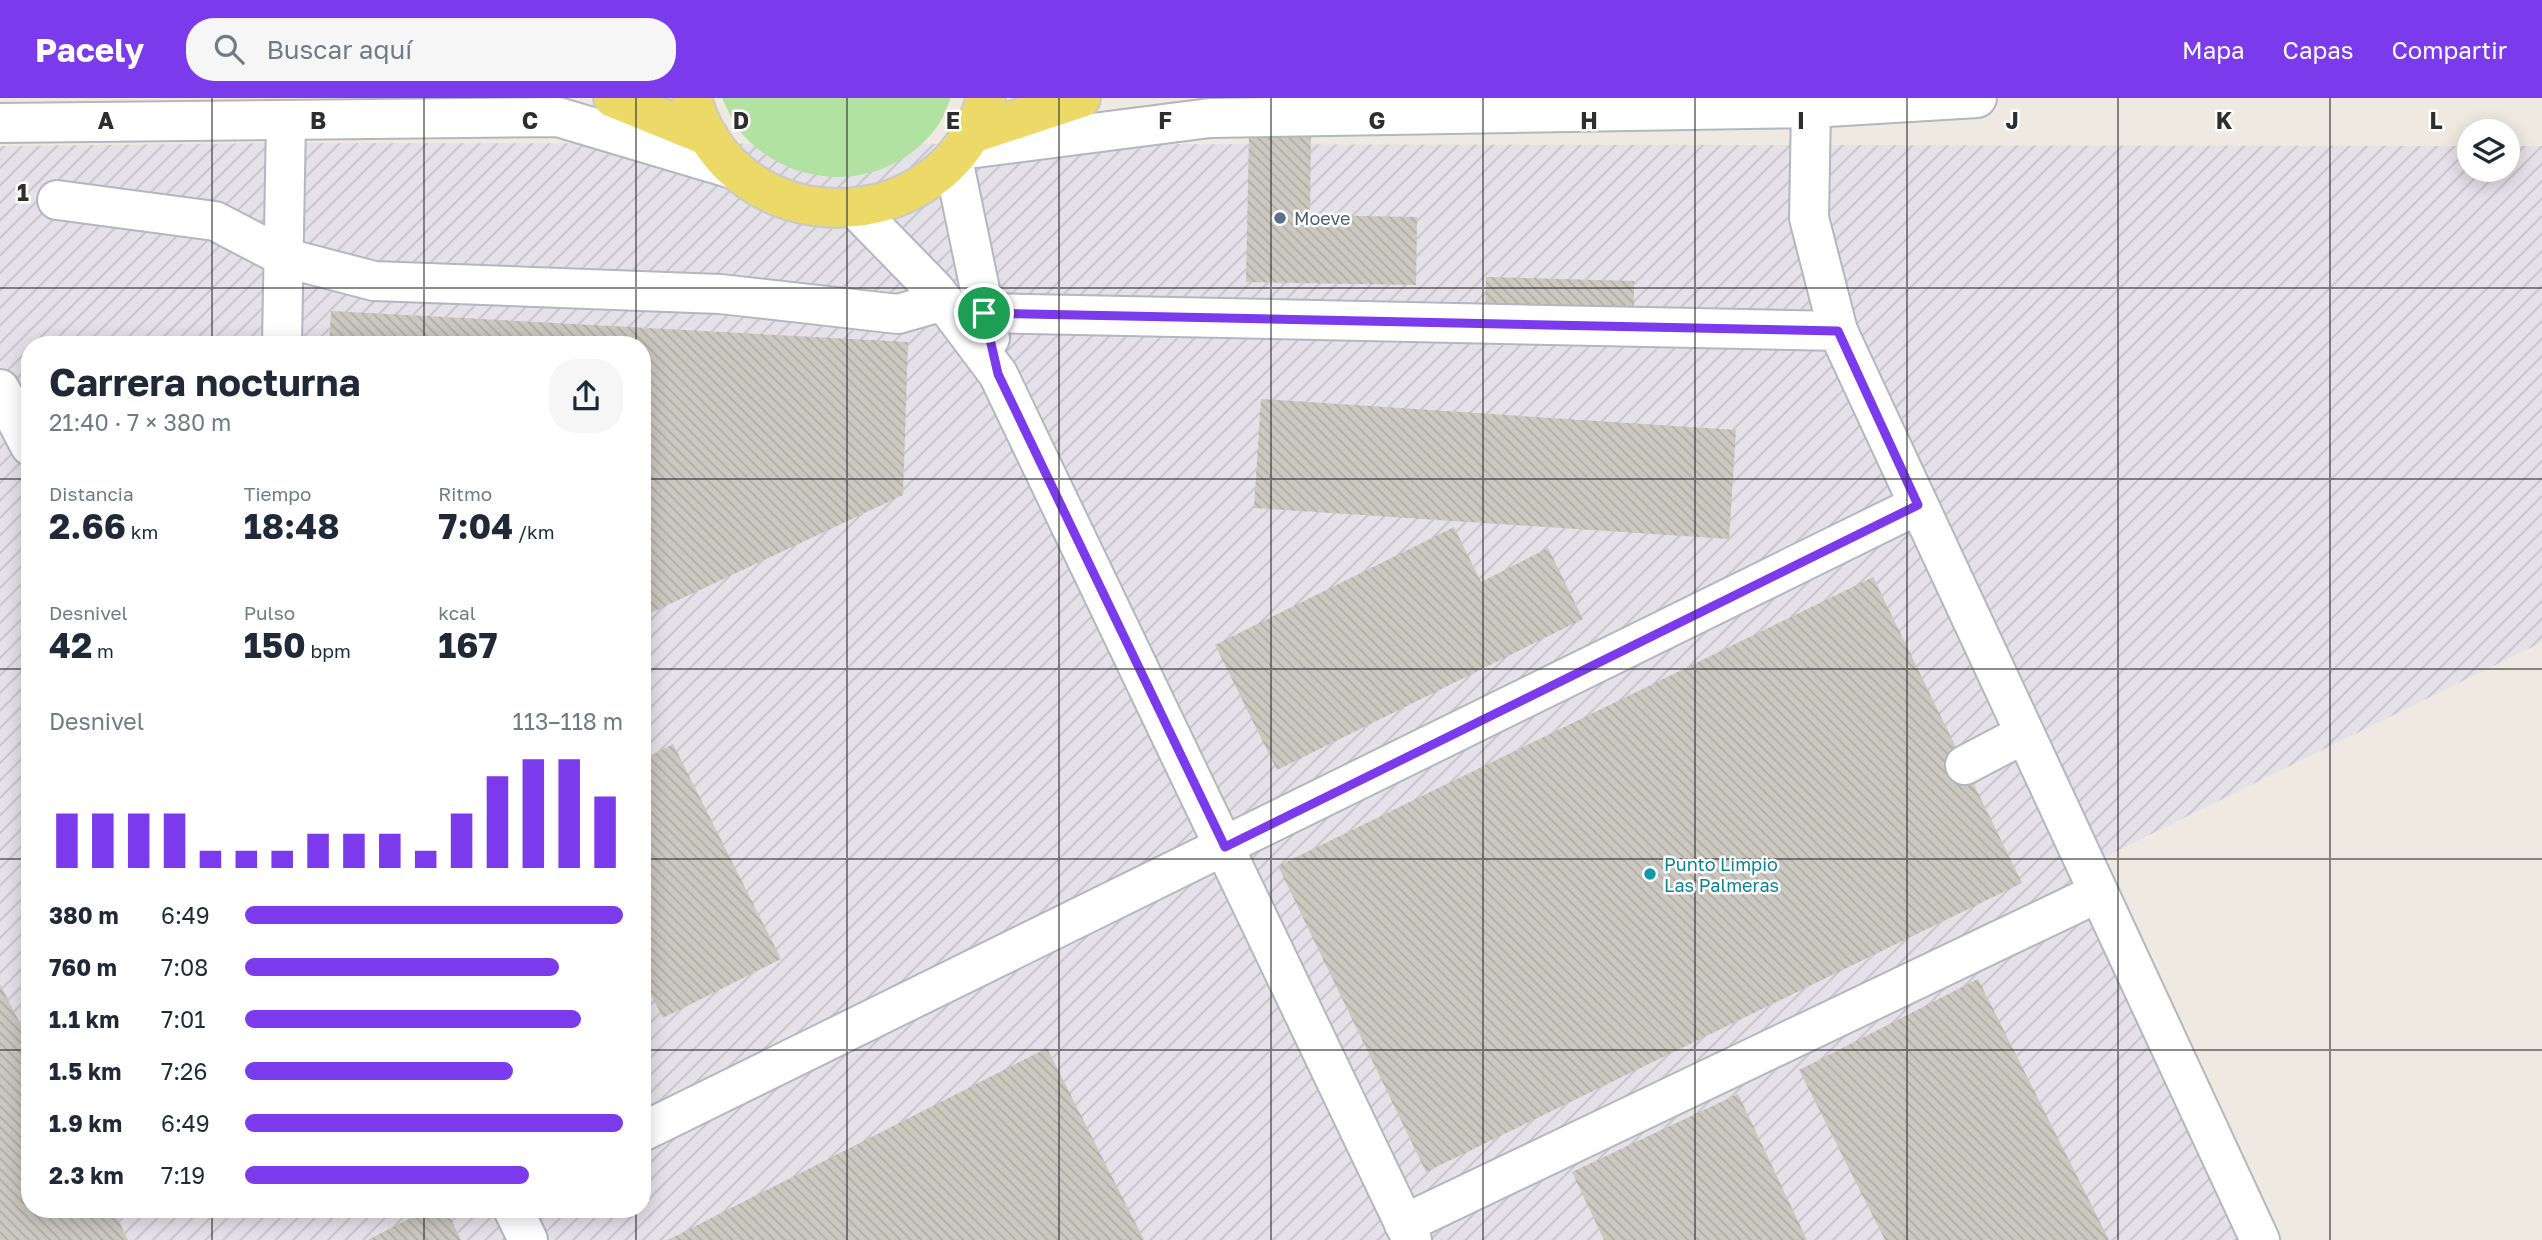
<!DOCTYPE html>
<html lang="es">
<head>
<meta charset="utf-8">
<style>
	:root { --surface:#fff; --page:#f6f6f7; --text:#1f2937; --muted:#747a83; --accent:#7c3aed }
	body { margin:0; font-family:"Golos Text",sans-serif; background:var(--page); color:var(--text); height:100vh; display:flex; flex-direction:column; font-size:26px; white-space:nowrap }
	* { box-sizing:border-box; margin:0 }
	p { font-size:23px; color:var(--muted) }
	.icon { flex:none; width:38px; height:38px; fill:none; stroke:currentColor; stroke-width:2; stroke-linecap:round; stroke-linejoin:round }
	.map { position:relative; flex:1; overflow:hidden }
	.panel { position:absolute; left:21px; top:238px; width:630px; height:882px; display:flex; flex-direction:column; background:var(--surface); border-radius:28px; box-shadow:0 4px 18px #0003 }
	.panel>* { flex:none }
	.controls { position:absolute; left:2457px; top:21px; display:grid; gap:14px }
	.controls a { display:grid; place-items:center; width:63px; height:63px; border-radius:50%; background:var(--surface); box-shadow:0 4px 18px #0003; font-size:35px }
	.pin { position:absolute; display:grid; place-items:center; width:60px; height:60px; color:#fff; margin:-30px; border:4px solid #fff; border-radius:50%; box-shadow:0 2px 7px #0007 }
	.round { display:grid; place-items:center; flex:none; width:74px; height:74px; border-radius:28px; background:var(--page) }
	.overview { display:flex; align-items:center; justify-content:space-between; height:119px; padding:0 28px }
	h1 { font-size:38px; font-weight:700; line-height:52px }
	.stats { display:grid; grid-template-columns:repeat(3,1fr); gap:10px; height:119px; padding:7px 28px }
	.stats div { display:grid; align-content:center }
	.stats b { font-size:35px; font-weight:700 }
	.stats small { font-size:19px; font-weight:400 }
	.stats p { font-size:19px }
	.chart { height:196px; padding:14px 28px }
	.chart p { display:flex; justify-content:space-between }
	.chart svg { width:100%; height:126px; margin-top:7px; stroke:var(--accent); stroke-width:6 }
	ul { padding:0 28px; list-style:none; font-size:23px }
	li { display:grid; grid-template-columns:112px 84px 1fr; align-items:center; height:52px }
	li i { height:18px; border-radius:9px; background:var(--accent) }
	header { display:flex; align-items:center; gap:42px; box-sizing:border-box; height:98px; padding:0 35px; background:var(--accent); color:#fff }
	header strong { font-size:33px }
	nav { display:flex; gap:38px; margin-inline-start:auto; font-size:24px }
	.search { width:490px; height:63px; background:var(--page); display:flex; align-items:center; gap:18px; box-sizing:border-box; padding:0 24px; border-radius:28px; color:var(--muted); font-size:26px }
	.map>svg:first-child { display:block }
	.industrial { fill:url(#industrial-furrows); fill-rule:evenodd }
	.grass { fill:#b1e2a1 }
	.building { fill:url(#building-back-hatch) }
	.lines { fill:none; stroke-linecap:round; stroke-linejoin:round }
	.minor-casing { stroke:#b4b6c0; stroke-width:42 }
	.major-casing { stroke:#c9c9c9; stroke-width:42 }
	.minor { stroke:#fff; stroke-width:38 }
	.major { stroke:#ecd968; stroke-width:38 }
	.route-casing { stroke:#fff; stroke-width:14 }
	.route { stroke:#7c3aed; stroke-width:9 }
	.grid { fill:none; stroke:#2e2e2e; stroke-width:2; stroke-opacity:0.55 }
	.service-dot { fill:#5c6f8a; stroke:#fff; stroke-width:2.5 }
	.culture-dot { fill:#0f9aa8; stroke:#fff; stroke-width:2.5 }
	.labels { text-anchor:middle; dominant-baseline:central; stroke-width:5; stroke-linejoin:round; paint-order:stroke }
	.service-label { font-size:18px; fill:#4e5e75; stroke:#fff; text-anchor:start }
	.culture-label { font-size:18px; fill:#0d838f; stroke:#fff; text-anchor:start }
	.grid-label { font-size:23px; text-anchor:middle; font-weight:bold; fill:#2e2e2e; stroke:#fff; stroke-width:5; stroke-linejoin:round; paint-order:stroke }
</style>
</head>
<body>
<header>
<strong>Pacely</strong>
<div class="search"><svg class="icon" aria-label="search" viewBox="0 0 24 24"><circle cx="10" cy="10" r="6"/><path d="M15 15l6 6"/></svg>Buscar aquí</div>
<nav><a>Mapa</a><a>Capas</a><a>Compartir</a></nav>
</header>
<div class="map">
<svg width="2542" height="1142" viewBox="0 0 2542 1142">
	<defs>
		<pattern id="industrial-furrows" width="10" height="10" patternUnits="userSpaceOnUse" patternTransform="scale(1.75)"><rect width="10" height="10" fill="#e4e1e8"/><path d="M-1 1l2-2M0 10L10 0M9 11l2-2" fill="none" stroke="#c4c1c7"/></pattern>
		<pattern id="building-back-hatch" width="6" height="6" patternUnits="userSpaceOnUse" patternTransform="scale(1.75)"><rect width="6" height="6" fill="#cac8bf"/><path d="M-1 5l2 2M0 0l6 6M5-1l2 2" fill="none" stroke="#aeaca4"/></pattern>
	</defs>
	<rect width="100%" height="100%" fill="#eeeae1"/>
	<path class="industrial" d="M 273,45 L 2469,48 L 2469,72 L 2508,72 L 2508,48 L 2542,48 L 2542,544 L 2072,775 L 2243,1142 L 0,1142 L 0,48 ZM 30,247 L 642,247 L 642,1111 L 30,1111 Z"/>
	<path class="grass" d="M 722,0 L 951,0 C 947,9 943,21 937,29 C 889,93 797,95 744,38 C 734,28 728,12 722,0 Z"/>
	<g class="building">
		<polygon points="1249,35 1311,36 1310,117 1417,119 1416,187 1246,184"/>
		<polygon points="1486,179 1634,183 1634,213 1485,209"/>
		<polygon points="331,213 908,244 903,397 642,519 642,247 329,247"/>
		<polygon points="1261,301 1736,332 1729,441 1254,410"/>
		<polygon points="1454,429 1481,484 1548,450 1583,521 1277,672 1215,547"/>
		<polygon points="1873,479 2022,785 1426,1074 1278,768"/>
		<polygon points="673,646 781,861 663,920 642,879 642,662"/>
		<polygon points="1978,881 2109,1142 1885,1142 1799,972"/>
		<polygon points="0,886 30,945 30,1111 113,1111 128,1142 0,1142"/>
		<polygon points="1047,950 1144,1142 668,1142"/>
		<polygon points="1738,996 1807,1142 1604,1142 1572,1074"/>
		<polygon points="428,1111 446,1111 461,1142 368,1142"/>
	</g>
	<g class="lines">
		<g class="minor-casing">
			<g id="minor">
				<polyline points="1811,10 1977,0"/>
				<polyline points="0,25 558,19 736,72"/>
				<polyline points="960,52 1210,20 1811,10 1809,120 1838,233"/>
				<polyline points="953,61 990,240"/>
				<polyline points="57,102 215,123 286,160 374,183 720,196 898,216 944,203"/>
				<polyline points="856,111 935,192 998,276 1412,1142"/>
				<polyline points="984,215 1838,233 2260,1142"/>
				<polyline points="282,247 286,22"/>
				<polyline points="0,291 30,348"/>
				<polyline points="1965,667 2024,636"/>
				<polyline points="642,1034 1918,407"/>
				<polyline points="513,1111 528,1142"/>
				<polyline points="1404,1126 2098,795"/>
			</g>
		</g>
		<g class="major-casing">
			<g id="major">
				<polyline points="613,0 709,39"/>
				<path d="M 692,0 C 732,147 945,146 986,0"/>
				<polyline points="972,36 1081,0"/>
			</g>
		</g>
		<use href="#minor" class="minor"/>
		<use href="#major" class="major"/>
	</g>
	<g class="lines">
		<g class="route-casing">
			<polygon id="route" points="984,215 1838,233 1918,407 1225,749 998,276"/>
		</g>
		<use href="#route" class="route"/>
	</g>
	<path class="grid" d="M 212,0 L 212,247M 424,0 L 424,247M 636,0 L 636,247M 847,0 L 847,1142M 1059,0 L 1059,1142M 1271,0 L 1271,1142M 1483,0 L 1483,1142M 1695,0 L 1695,1142M 1907,0 L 1907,1142M 2118,0 L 2118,1142M 2330,0 L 2330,1142M 0,190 L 2542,190M 0,381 L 30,381M 642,381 L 2542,381M 0,571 L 30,571M 642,571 L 2542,571M 0,761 L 30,761M 642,761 L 2542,761M 0,952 L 30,952M 642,952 L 2542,952M 212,1111 L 212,1142M 424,1111 L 424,1142M 636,1111 L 636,1142"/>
	<circle class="service-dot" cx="1280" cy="120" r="7"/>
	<circle class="culture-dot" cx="1650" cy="776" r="7"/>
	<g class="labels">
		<g class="service-label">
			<text x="1294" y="120">Moeve</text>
		</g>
		<g class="culture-label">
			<text x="1664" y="766">Punto Limpio<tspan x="1664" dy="21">Las Palmeras</tspan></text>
		</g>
	</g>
	<g class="grid-label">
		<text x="106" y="31">A</text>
		<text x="318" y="31">B</text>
		<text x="530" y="31">C</text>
		<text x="741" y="31">D</text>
		<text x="953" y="31">E</text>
		<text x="1165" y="31">F</text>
		<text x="1377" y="31">G</text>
		<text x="1589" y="31">H</text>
		<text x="1801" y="31">I</text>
		<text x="2012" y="31">J</text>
		<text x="2224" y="31">K</text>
		<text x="2436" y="31">L</text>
		<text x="23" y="103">1</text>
	</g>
</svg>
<div class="controls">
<a><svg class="icon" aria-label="layers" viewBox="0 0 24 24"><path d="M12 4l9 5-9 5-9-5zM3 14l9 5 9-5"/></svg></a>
</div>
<div class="pin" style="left:984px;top:215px;background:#1e9e55"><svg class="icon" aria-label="arrive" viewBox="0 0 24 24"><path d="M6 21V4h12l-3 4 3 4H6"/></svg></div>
<section class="panel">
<div class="overview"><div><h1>Carrera nocturna</h1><p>21:40 · 7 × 380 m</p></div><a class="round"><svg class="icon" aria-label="share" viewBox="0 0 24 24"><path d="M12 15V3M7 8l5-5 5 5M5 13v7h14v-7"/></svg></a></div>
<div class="stats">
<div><p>Distancia</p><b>2.66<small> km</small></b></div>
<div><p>Tiempo</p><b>18:48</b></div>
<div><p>Ritmo</p><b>7:04<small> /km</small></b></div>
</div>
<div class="stats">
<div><p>Desnivel</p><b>42<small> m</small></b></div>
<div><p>Pulso</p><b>150<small> bpm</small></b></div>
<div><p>kcal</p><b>167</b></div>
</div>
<div class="chart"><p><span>Desnivel</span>113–118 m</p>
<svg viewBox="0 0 160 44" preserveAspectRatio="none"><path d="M5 44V25M15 44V25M25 44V25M35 44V25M45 44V38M55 44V38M65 44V38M75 44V32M85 44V32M95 44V32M105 44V38M115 44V25M125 44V12M135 44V6M145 44V6M155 44V19"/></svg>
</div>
<ul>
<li><b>380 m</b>6:49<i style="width:100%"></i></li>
<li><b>760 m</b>7:08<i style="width:83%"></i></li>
<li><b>1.1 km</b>7:01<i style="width:89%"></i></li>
<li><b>1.5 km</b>7:26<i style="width:71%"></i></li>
<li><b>1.9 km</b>6:49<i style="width:100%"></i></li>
<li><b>2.3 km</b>7:19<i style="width:75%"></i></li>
</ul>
</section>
</div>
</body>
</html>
